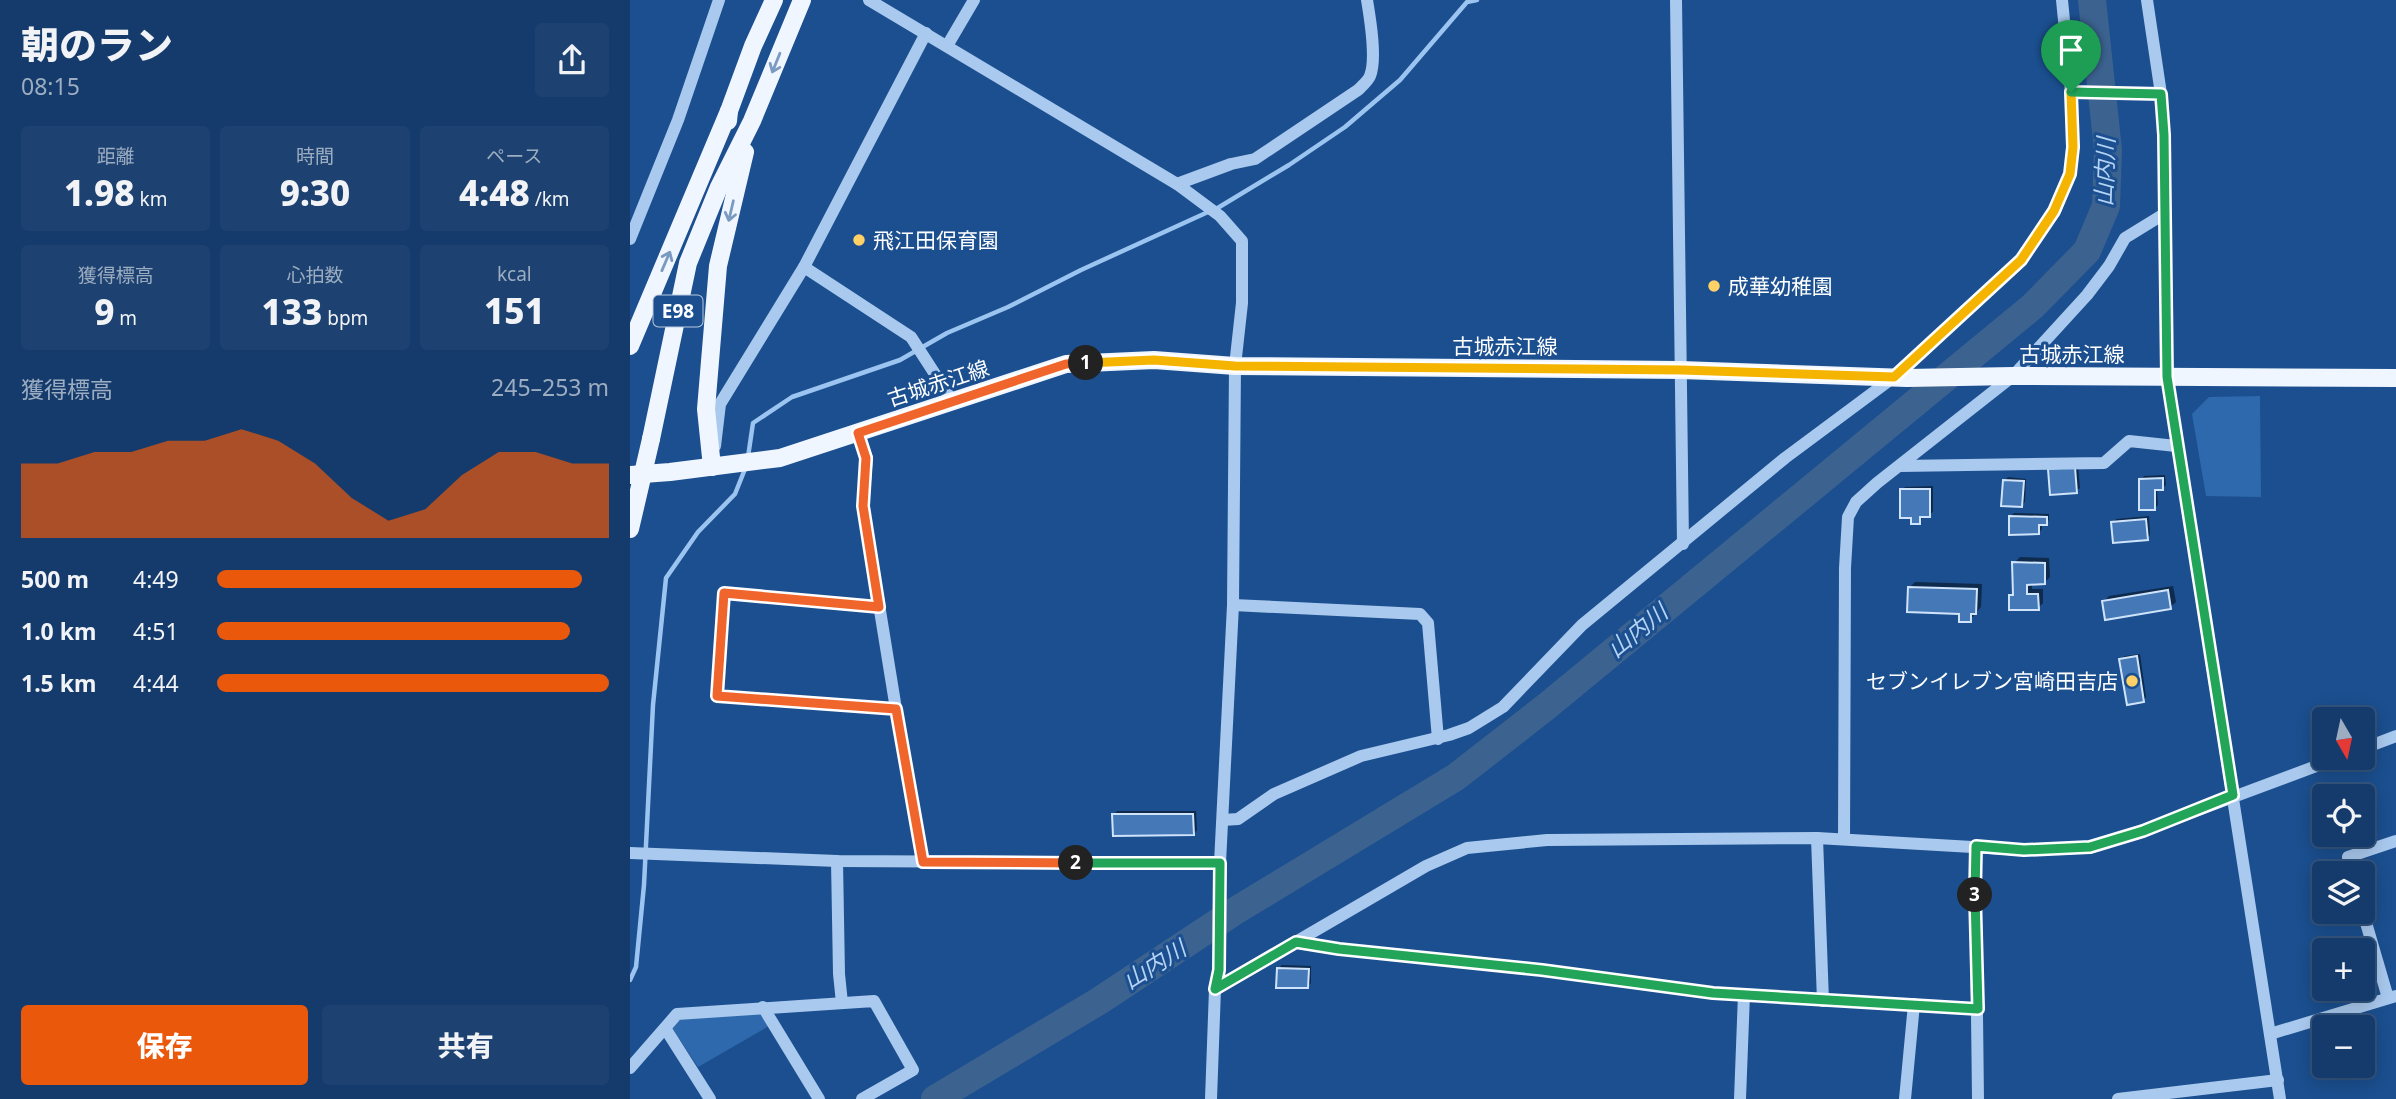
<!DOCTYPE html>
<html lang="ja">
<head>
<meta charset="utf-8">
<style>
	:root { --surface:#143b6b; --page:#1d4271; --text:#f1f3f6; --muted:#9dadc1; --line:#33557e; --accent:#ea580c }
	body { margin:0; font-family:"Noto Sans","Noto Sans JP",sans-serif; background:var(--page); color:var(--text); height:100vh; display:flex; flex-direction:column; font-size:26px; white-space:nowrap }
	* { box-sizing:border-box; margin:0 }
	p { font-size:23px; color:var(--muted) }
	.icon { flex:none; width:38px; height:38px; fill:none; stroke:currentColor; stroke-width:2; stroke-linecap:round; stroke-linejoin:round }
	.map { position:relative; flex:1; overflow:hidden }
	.drawer { display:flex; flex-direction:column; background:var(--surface); width:630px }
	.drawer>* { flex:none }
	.needle { width:46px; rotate:171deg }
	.buttons { position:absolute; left:1682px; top:707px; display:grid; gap:14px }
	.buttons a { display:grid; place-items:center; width:63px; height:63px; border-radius:7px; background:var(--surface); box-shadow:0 4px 18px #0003,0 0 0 2px var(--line); font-size:35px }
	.pin { position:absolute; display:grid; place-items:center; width:60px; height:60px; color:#fff; margin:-72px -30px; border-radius:50% 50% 50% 0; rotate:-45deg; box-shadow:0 0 7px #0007 }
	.pin .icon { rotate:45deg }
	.km { position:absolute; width:35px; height:35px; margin:-18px; border-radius:50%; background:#222; color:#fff; font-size:19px; line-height:35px; text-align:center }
	.round { display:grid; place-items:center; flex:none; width:74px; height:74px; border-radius:7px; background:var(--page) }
	.headline { display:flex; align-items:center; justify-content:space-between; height:119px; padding:0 21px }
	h1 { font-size:38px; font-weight:800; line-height:52px }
	.metrics { display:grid; grid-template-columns:repeat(3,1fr); gap:10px; height:119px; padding:7px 21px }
	.metrics div { display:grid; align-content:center; border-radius:7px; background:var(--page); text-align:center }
	.metrics b { font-size:35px; font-weight:800 }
	.metrics small { font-size:19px; font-weight:400 }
	.metrics p { font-size:19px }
	.chart { height:196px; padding:14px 21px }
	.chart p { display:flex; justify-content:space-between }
	.chart svg { width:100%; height:126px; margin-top:7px; fill:var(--accent); opacity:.7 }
	.primary-button { display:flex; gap:14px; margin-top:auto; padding:14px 21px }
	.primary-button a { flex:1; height:80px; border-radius:7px; background:var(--accent); color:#fff; font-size:28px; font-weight:800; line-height:80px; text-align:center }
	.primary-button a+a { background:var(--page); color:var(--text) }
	ul { padding:0 21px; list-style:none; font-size:23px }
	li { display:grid; grid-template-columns:112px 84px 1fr; align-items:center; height:52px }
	li i { height:18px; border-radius:9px; background:var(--accent) }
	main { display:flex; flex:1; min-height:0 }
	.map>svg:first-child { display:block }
	.green { fill:#2e69ad }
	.shadow { fill:#0007 }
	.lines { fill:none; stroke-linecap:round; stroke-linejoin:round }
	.stream { stroke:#9cc4f0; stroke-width:4.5 }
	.river { stroke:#3c6290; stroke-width:28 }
	.building { fill:#4478b7; stroke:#cfe3fa; stroke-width:2 }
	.minor { stroke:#a9c9ee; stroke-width:12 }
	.major { stroke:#f0f6ff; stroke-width:18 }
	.major-bridge { stroke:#f0f6ff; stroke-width:18 }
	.oneway { stroke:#7b9ac1 }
	.split-1-casing { stroke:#fff; stroke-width:14 }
	.split-2-casing { stroke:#fff; stroke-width:14 }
	.split-3-casing { stroke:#fff; stroke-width:14 }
	.split-4-casing { stroke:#fff; stroke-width:14 }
	.split-1 { stroke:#f5b400; stroke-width:9 }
	.split-2 { stroke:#f0652b; stroke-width:9 }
	.split-3 { stroke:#22a559; stroke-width:9 }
	.split-4 { stroke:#22a559; stroke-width:9 }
	.poi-dot { fill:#ffd166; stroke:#1b4f8f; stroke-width:2.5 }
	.labels { text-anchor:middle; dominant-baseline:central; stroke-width:6; stroke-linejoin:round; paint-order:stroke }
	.shield { fill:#1b4f8f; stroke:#bbcadd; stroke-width:2 }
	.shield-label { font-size:19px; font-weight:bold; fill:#fff }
	.poi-label { font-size:21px; fill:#fff; stroke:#1b4f8f; text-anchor:start }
	.street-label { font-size:21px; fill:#fff; stroke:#1b4f8f }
	.water-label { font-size:23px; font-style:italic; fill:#b5d3f5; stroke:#1b4f8f }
</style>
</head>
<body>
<main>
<section class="drawer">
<div class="headline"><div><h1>朝のラン</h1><p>08:15</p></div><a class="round"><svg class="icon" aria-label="share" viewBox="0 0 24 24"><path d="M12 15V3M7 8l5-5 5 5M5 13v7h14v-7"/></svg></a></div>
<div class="metrics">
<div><p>距離</p><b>1.98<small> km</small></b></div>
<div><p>時間</p><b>9:30</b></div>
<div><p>ペース</p><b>4:48<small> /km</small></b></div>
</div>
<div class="metrics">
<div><p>獲得標高</p><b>9<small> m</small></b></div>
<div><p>心拍数</p><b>133<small> bpm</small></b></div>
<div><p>kcal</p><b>151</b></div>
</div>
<div class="chart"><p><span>獲得標高</span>245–253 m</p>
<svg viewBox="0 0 160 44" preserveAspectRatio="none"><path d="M0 44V18L10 18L20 14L30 14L40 10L50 10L60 6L70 10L80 18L90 30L100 38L110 34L120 22L130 14L140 14L150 18L160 18V44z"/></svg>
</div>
<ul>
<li><b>500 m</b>4:49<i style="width:93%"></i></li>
<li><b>1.0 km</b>4:51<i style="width:90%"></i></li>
<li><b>1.5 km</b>4:44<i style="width:100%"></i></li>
</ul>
<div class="primary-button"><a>保存</a><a>共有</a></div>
</section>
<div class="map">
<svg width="1766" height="1099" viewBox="0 0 1766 1099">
	<rect width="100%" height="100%" fill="#1b4f8f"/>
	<g class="green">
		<polygon points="1630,396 1631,497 1576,496 1562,414 1579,397"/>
		<polygon points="129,1012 139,1026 68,1067 42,1028 49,1019"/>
	</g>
	<g class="shadow">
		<polygon points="1448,465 1450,488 1446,491 1420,470"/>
		<polygon points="1535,475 1536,485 1532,488 1527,488 1528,505 1524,509 1511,480 1514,476"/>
		<polygon points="1378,477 1396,479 1395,502 1391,506 1374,481"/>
		<polygon points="1303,486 1303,512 1299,515 1293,516 1290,522 1282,516 1272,490 1275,487"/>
		<polygon points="1384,513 1419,514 1419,520 1416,523 1412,523 1412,529 1409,533 1381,516"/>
		<polygon points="1519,516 1520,535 1517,538 1483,523 1486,519"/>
		<polygon points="1390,557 1419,558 1420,577 1414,583 1402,583 1402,589 1413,589 1413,603 1408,608 1381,596 1384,592 1384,563"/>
		<polygon points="1285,582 1352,584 1351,607 1340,620 1331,612 1280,587"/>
		<polygon points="1543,586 1546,602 1540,607 1474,602 1479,596"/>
		<polygon points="1510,654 1516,697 1513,701 1491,659 1495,656"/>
		<polygon points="487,811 566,811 567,830 564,834 484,814"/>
		<polygon points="652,965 681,966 681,983 677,987 648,969"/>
	</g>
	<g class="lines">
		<g class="stream">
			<polyline points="586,209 659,165 715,127 770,80 837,2 847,0"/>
			<polyline points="118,457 123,423 162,397 270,360 317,333 378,307 451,270 578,212"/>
			<polyline points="0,980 6,967 14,885 23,705 36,578 68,532 105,494 115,469"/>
		</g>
		<polyline class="river" points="305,1099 469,1001 605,911 826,777 917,706 1403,306 1457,251 1476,206 1478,150 1462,0"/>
	</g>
	<g class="building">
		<polygon points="1445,467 1447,493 1420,495 1418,469"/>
		<polygon points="1533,478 1533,490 1525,490 1525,510 1509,510 1509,479"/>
		<polygon points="1373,480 1394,481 1392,507 1371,506"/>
		<polygon points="1270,489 1300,489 1300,517 1290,517 1290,524 1281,524 1281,518 1270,518"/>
		<polygon points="1379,516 1417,517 1417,525 1409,525 1409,534 1379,535"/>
		<polygon points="1516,519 1518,540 1483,543 1481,522"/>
		<polygon points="1382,562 1415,563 1415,584 1397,585 1397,594 1408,594 1409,610 1379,610 1379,595 1383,595"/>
		<polygon points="1278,587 1347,589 1346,614 1341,614 1341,622 1329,622 1329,614 1277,612"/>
		<polygon points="1538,590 1541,609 1475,620 1472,601"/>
		<polygon points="1507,656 1514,702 1497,705 1489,659"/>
		<polygon points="482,814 563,814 564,835 483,836"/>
		<polygon points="647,968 679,969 678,988 646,988"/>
	</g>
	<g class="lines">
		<g class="minor">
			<polyline points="239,0 547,184 590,216 612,241 612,303 605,366 603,605 590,863 589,970 585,989 581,1099"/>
			<polyline points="1046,0 1053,544"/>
			<polyline points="1517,0 1531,94 1534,135 1537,377 1650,1099"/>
			<polyline points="317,46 344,0"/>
			<polyline points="1441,92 1531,94"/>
			<path d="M 547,184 L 601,164 L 625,159 L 728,90 C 732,86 738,81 740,76 C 747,59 740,18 737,0"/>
			<polyline points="0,239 48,120 89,0"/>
			<polyline points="174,267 281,337 323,402"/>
			<polyline points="227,433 237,458 233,506 266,709 293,862"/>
			<polyline points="85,446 90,404 174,267 296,33"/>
			<polyline points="1270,466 1474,463 1499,441 1546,446"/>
			<polyline points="603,605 790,614 798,623 808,739"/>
			<polyline points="249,607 94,593 87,696 266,709"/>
			<polyline points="1732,749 1766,736"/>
			<polyline points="593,820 608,819 644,794 731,756 819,735 839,728 873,707 952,625 1155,458 1264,377 1391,260 1425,211 1440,174 1443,147 1441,92 1432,0"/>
			<polyline points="1187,838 1193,1001"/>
			<polyline points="1214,839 1215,568 1218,517 1226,502 1247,483 1383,376 1457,295 1479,266 1495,238 1534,214"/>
			<polyline points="1345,846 1348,1099"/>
			<polyline points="0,853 207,861 590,863"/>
			<polyline points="207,861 209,974 212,1003"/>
			<polyline points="1722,873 1718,857 1766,841"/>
			<polyline points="1732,909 1758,998"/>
			<polyline points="666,942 709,949 912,970 1083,993 1348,1009"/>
			<polyline points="585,989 796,866 837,848 917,840 1187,838 1394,850 1460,847 1512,831 1708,758"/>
			<polyline points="133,1007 189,1099"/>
			<polyline points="35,1028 80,1099"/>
			<polyline points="1640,1034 1766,996"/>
			<polyline points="0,1068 47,1014 244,1001 283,1070 232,1099"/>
			<polyline points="1110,1099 1114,994"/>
			<polyline points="1275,1099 1284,1004"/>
			<polyline points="1488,1099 1648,1080"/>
		</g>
		<g class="major">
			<polyline points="98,121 99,111 123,46 144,0"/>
			<polyline points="0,346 99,111"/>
			<polyline points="21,439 58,263 89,187 122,121 172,0"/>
			<polyline points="82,467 76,409 88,266 115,152"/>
			<polyline points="0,475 40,472 150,458 436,364 524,360 605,366 1051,370 1277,378 1383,376 1766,378"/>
		</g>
		<polyline class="major-bridge" points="0,529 21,439"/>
	</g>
	<defs><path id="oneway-shaft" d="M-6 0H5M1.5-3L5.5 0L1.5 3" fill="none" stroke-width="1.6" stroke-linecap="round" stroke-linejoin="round" transform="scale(1.75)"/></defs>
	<g class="oneway">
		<use href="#oneway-shaft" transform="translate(146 63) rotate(112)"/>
		<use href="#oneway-shaft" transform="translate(101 211) rotate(103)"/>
		<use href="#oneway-shaft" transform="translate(36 261) rotate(-67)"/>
	</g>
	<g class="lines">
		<g class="split-1-casing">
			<polyline id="split-1" points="456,363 524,360 605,366 1052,370 1264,377 1391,260 1424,211 1440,174 1443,147 1441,92"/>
		</g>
		<g class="split-2-casing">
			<polyline id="split-2" points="446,863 293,862 266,709 87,696 94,593 249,607 233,506 236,458 228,433 436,364 456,363"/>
		</g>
		<g class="split-3-casing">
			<polyline id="split-3" points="446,863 590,863 589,970 585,989 666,942 709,949 912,970 1083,993 1348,1009 1345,895"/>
		</g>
		<g class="split-4-casing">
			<polyline id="split-4" points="1345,895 1346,846 1394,850 1460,847 1513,831 1603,795 1537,377 1534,135 1531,94 1441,92"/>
		</g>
		<use href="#split-1" class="split-1"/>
		<use href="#split-2" class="split-2"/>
		<use href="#split-3" class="split-3"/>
		<use href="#split-4" class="split-4"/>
	</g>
	<g class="poi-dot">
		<circle cx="229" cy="240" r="7"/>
		<circle cx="1084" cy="286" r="7"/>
		<circle cx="1502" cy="681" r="7"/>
	</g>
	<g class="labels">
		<rect class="shield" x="23.5" y="295.5" width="49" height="31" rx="5"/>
		<g class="shield-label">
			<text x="48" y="311">E98</text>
		</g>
		<g class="poi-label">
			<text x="243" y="240">飛江田保育園</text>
			<text x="1098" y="286">成華幼稚園</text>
			<text x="1488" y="681" text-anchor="end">セブンイレブン宮崎田吉店</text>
		</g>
		<g class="street-label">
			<text x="875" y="346">古城赤江線</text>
			<text x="1442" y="354">古城赤江線</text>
			<text transform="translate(308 383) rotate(-18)">古城赤江線</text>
		</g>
		<g class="water-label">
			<text transform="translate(1474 172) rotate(-88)">山内川</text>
			<text transform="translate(1007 630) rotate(-39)">山内川</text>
			<text transform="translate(524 964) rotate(-32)">山内川</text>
		</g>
	</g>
</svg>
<div class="buttons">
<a><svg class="needle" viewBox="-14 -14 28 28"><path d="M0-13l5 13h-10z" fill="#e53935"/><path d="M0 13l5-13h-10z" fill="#9dadc1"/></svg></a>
<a><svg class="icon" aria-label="locate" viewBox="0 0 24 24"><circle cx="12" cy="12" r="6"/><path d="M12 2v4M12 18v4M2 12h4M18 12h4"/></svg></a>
<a><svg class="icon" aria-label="layers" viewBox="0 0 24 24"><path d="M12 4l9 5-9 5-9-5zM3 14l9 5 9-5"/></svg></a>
<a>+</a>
<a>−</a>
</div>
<div class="pin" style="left:1441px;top:92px;background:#1e9e55"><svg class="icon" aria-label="arrive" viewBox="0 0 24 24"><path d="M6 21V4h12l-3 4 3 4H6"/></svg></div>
<b class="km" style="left:456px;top:363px">1</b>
<b class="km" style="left:446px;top:863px">2</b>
<b class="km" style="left:1345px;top:895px">3</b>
</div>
</main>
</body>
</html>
